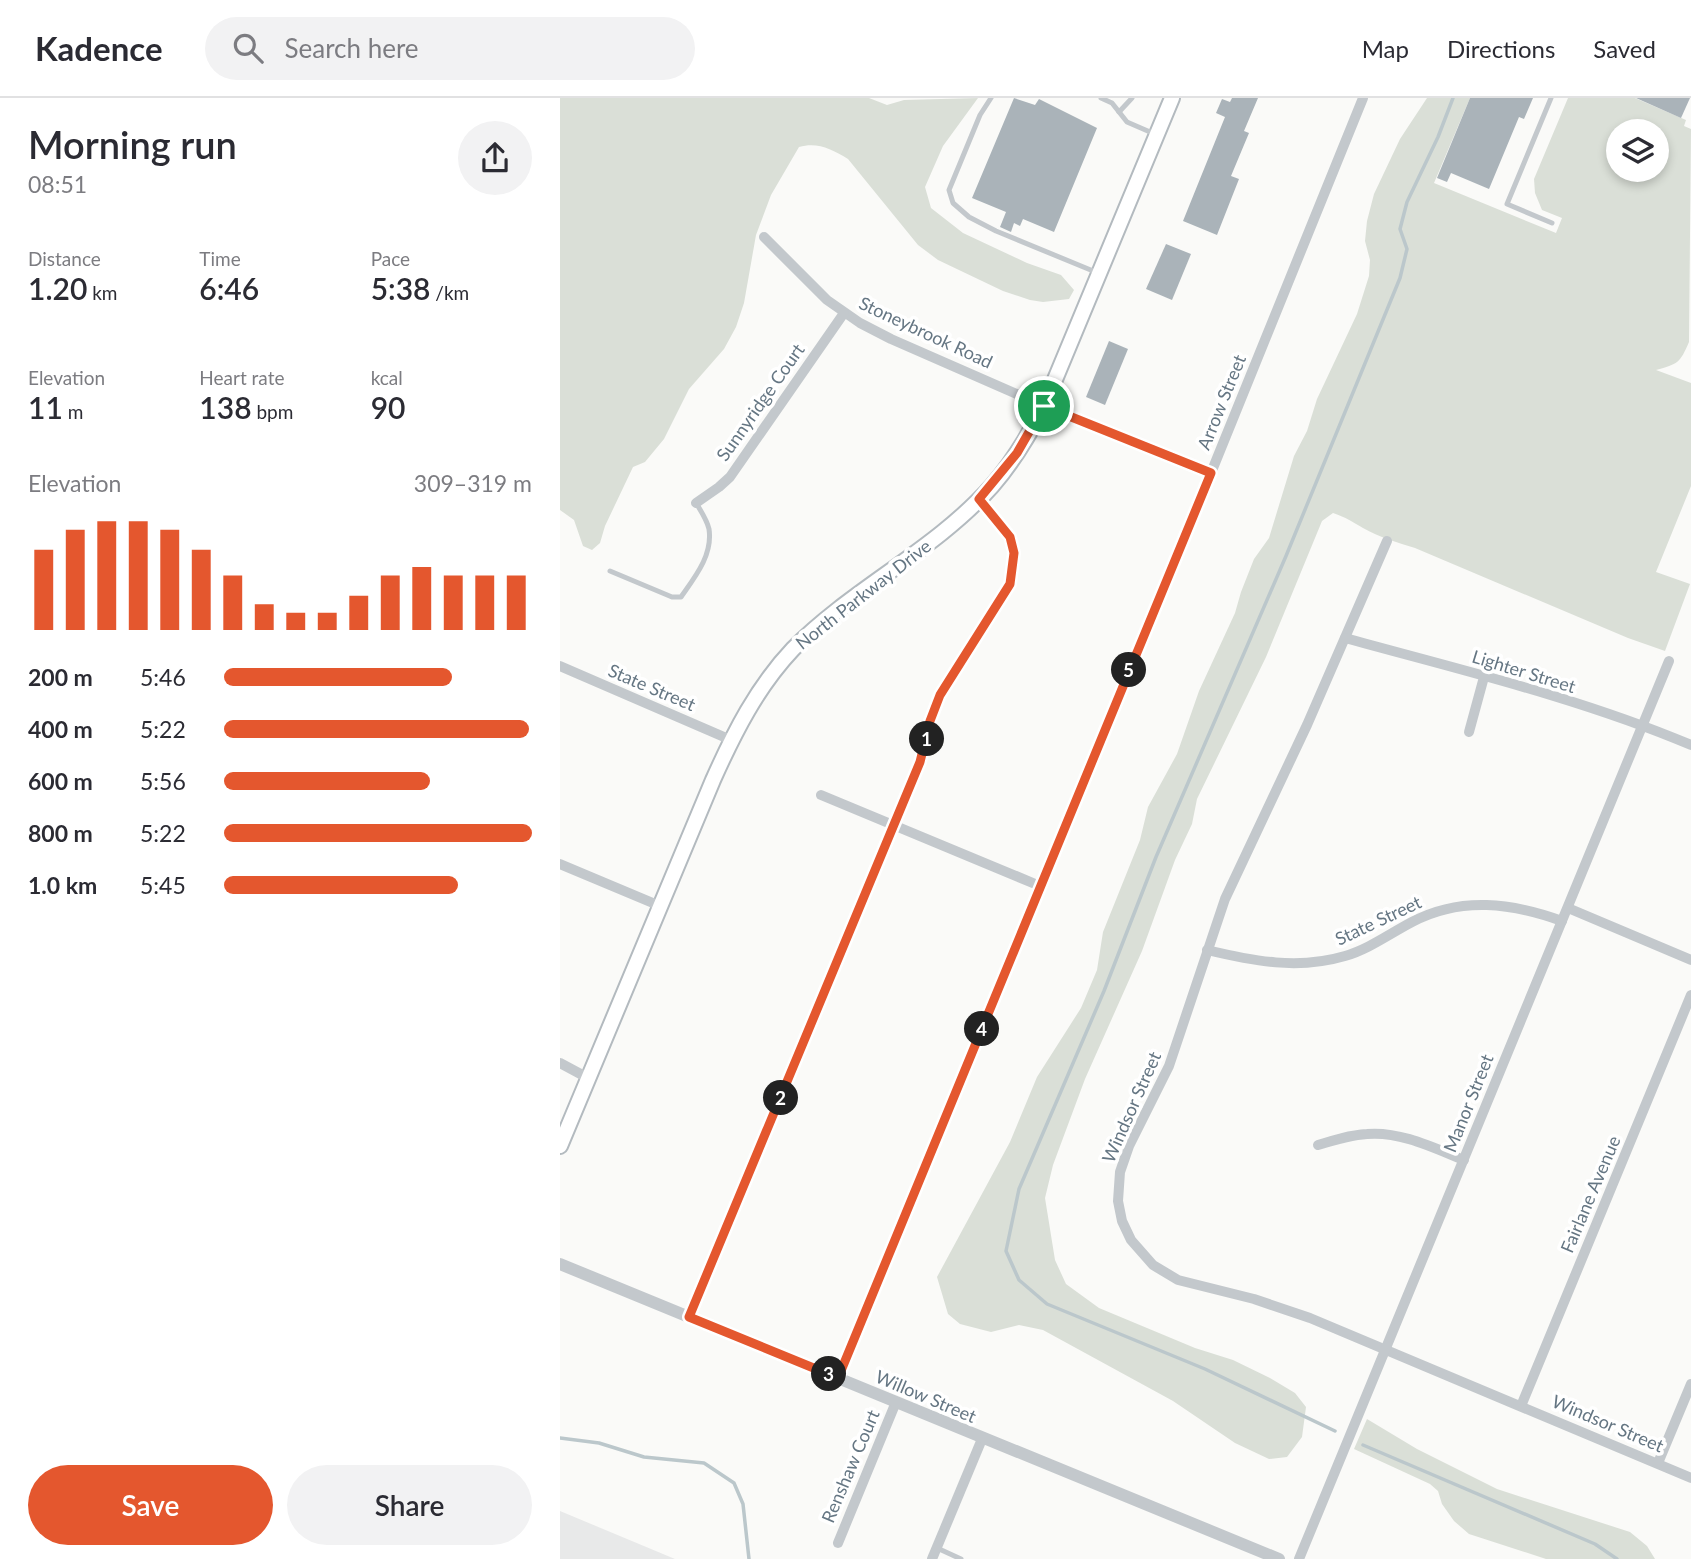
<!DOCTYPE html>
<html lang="en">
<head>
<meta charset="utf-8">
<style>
	:root { --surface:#fff; --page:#f2f2f3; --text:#2b2b33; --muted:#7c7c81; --line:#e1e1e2; --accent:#e4572e }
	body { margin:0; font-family:Lato,sans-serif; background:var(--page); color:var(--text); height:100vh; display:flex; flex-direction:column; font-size:26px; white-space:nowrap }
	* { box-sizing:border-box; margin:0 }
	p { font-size:23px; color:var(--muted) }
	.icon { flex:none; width:38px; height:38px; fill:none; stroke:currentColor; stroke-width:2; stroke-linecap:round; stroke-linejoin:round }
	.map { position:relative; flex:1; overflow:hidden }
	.panel { display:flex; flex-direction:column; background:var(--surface); width:560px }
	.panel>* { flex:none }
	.controls { position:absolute; left:1046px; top:21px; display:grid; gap:14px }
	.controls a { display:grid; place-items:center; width:63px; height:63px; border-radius:50%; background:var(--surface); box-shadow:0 4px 10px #0003; font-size:35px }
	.pin { position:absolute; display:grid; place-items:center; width:60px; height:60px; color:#fff; margin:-30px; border:4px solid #fff; border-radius:50%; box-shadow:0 2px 7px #0007 }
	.km { position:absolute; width:35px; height:35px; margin:-18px; border-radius:50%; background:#222; color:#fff; font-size:19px; line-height:35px; text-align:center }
	.round { display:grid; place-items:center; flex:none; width:74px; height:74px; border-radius:37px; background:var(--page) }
	.overview { display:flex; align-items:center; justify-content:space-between; height:119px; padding:0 28px }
	h1 { font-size:38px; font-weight:600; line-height:52px }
	.metrics { display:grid; grid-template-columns:repeat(3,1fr); gap:10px; height:119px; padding:7px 28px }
	.metrics div { display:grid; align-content:center }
	.metrics b { font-size:30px; font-weight:600 }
	.metrics small { font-size:19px; font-weight:400 }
	.metrics p { font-size:19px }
	.chart { height:196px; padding:14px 28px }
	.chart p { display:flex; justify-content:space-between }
	.chart svg { width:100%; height:126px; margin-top:7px; stroke:var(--accent); stroke-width:6 }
	.primary-button { display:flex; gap:14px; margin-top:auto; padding:14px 28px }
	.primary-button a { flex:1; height:80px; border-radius:42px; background:var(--accent); color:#fff; font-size:28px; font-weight:600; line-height:80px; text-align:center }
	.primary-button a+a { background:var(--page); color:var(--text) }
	ul { padding:0 28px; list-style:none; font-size:23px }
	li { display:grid; grid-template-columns:112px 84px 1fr; align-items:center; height:52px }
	li i { height:18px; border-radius:9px; background:var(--accent) }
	header { display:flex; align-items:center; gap:42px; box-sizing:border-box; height:98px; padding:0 35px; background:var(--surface); border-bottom:2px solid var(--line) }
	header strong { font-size:33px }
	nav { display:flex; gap:38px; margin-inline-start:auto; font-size:24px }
	.search { width:490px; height:63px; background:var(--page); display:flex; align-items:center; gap:18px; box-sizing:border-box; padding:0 24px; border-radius:38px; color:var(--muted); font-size:26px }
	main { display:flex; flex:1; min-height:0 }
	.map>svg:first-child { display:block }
	.built { fill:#e8e9e9 }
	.green { fill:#dadfd7; fill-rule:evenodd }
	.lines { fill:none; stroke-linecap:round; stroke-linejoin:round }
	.stream { stroke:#bbc7cb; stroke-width:3.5 }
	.building { fill:#aab3b9 }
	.secondary-casing { stroke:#b3babf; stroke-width:18 }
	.service { stroke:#c3c8cc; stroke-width:5 }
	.minor { stroke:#c3c8cc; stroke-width:10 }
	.tertiary { stroke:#c3c8cc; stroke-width:12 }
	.secondary { stroke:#fff; stroke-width:14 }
	.route-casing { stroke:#fff; stroke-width:14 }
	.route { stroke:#e4572e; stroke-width:9 }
	.labels { text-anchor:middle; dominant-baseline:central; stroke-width:7; stroke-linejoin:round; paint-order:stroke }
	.street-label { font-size:18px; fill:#657683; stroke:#fff }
</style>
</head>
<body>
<header>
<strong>Kadence</strong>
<div class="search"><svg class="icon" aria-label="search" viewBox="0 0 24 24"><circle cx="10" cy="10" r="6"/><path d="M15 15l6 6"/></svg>Search here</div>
<nav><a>Map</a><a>Directions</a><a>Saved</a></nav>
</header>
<main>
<section class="panel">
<div class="overview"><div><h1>Morning run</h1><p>08:51</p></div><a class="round"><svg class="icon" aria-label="share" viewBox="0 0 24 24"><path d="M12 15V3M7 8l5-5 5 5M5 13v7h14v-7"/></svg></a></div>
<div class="metrics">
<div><p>Distance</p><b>1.20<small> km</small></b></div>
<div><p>Time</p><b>6:46</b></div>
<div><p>Pace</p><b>5:38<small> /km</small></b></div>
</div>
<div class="metrics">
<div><p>Elevation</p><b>11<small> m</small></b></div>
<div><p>Heart rate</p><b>138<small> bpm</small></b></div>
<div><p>kcal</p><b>90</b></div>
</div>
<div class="chart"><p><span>Elevation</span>309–319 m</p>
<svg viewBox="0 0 160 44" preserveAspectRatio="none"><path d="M5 44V16M15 44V9M25 44V6M35 44V6M45 44V9M55 44V16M65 44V25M75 44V35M85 44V38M95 44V38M105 44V32M115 44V25M125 44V22M135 44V25M145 44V25M155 44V25"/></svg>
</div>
<ul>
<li><b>200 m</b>5:46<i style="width:74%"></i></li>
<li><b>400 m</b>5:22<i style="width:99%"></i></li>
<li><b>600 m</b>5:56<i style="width:67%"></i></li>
<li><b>800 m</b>5:22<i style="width:100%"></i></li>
<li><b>1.0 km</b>5:45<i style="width:76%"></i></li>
</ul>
<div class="primary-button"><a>Save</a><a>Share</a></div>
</section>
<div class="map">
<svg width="1131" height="1461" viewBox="0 0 1131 1461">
	<rect width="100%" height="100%" fill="#fafaf8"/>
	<polygon class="built" points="0,1413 115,1461 0,1461"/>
	<g class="green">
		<path d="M 0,0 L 309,0 L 327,7 L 344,2 L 418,0 L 383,48 L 365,89 L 371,110 L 403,135 L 467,165 L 501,177 L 514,192 L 509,201 L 483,204 L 470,202 L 443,193 L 378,162 L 358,147 L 288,61 C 271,51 258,44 239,49 L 211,97 L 196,137 L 184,205 L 176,229 L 164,251 L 129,291 L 104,341 L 85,364 L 73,369 L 45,428 L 40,445 L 32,452 L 23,448 L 14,422 L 0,412 Z"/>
		<path d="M 867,0 L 910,0 L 874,85 L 996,135 L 1002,120 L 982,112 L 975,95 L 974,81 L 1008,0 L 1075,0 L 1126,22 L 1124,28 L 1131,31 L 1129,244 C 1120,265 1118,266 1096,272 L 1131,285 L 1131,388 L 1096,474 L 1130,486 L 1105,553 L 1068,540 L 855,450 C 838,445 819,439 803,430 C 791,423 787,420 773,415 L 762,423 L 706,559 L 637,701 L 632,726 L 615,762 L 582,853 L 525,981 L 493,1067 L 485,1100 L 495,1162 L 506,1186 L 539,1210 L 635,1250 L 673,1262 L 710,1280 L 735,1295 L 746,1309 L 742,1339 L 727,1359 L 709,1361 L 675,1345 L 613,1303 L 483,1232 L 459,1227 L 431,1234 L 400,1226 L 388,1216 L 377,1179 L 450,1044 L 477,979 L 521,910 L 537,872 L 543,834 L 580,742 L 588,709 L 617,656 L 639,593 L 675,515 L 681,494 L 694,461 L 709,440 L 734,358 L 747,333 L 757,301 L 797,216 L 809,178 L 810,162 L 805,143 L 807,123 L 814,96 L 840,41 ZM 1059,33 L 1097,33 L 1097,72 L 1059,72 Z"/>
		<polygon points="807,1321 857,1351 937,1391 1070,1434 1087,1448 1095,1461 986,1461 909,1436 894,1423 882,1406 878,1393 870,1386 794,1351"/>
	</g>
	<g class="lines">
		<g class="stream">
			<polyline points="775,1333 645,1271 487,1206 459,1182 446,1153 459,1091 544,893 596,759 726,458 840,180 847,151 840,131 847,104 878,39 893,0"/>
			<polyline points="0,1340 39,1345 84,1359 144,1365 174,1385 183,1406 189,1461"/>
			<polyline points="803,1347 1035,1446 1057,1461"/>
		</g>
	</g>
	<g class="building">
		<polygon points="454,0 475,7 479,1 537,30 494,134 463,121 460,128 454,125 451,134 440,129 446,114 412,100"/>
		<polygon points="672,0 698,0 684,33 689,35 671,78 679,81 657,137 623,123 665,19 656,15 662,1 670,4"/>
		<polygon points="910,0 973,0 964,21 959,19 929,91 891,75 887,84 877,80"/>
		<polygon points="1076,0 1130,0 1121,20"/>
		<polygon points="606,146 631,156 612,202 586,191"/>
		<polygon points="549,243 568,251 545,307 526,299"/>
	</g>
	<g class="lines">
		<g class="secondary-casing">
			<path id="secondary" d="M 0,1048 L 153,682 C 174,635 197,589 233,551 C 293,490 374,453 432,388 C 453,364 469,337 484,308 L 612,0"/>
		</g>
		<g class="service">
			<polyline points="431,0 420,17 389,92 393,105 409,119 436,133 538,175"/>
			<polyline points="541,0 552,5 567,24 597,37"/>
			<polyline points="991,0 947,106 992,125"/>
			<polyline points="559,14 572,0"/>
			<path d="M 50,473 L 112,499 L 121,499 C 135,479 153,457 149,431 C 147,422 141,413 136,405"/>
			<polyline points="377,1450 401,1461"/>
		</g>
		<g class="minor">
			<polyline points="204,139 267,202 300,225 331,241 484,308 651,375"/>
			<polyline points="136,405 159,389 170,379 284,215"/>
			<polyline points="827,443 747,627 665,801 609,968 569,1048 560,1074 558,1103 562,1123 571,1142 593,1167 618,1182 694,1201 750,1220 1131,1380"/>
			<path d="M 785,540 C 901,572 1020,600 1131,647"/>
			<polyline points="0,568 171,642"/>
			<polyline points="909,634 924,579"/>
			<polyline points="261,697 480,788"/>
			<polyline points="0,766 100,808"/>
			<polyline points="1008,810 1131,862"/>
			<path d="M 647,852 C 693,863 738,872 785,858 C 809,851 829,836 852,824 C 901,798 952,805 1002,823"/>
			<polyline points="0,965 28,980"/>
			<path d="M 758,1047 C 774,1042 790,1037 807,1036 C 840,1033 874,1050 904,1062"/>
			<path d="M 129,1219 L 361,664 L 370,623 L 380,597 L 450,486 C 459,445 446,430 419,401"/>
			<polyline points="278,1280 651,375 803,0"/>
			<polyline points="961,1308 1131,897"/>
			<polyline points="1098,1365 1131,1286"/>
			<polyline points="278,1445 336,1304"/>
			<polyline points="372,1461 422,1341"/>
			<polyline points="739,1461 1109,563"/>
		</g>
		<polyline class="tertiary" points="0,1166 719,1461"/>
		<use href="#secondary" class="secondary"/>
	</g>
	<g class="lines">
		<g class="route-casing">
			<polygon id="route" points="484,308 651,375 278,1280 129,1219 360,664 370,623 380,597 450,486 454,455 450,439 419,401 457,355"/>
		</g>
		<use href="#route" class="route"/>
	</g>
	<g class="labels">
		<g class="street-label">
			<text transform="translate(366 234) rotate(25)">Stoneybrook Road</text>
			<text transform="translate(200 304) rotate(-55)">Sunnyridge Court</text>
			<text transform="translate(661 304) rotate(-68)">Arrow Street</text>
			<text transform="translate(303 496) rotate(-38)">North Parkway Drive</text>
			<text transform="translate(964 573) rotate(17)">Lighter Street</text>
			<text transform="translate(92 589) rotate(23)">State Street</text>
			<text transform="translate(818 822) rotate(-25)">State Street</text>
			<text transform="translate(908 1005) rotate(-68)">Manor Street</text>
			<text transform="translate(571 1009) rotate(-66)">Windsor Street</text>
			<text transform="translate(1030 1096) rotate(-67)">Fairlane Avenue</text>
			<text transform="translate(366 1298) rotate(23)">Willow Street</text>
			<text transform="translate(1048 1325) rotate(23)">Windsor Street</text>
			<text transform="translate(290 1368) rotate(-67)">Renshaw Court</text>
		</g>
	</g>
</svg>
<div class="controls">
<a><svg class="icon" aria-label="layers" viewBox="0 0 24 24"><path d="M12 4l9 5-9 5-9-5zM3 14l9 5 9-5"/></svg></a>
</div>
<div class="pin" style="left:484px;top:308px;background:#1e9e55"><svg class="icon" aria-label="arrive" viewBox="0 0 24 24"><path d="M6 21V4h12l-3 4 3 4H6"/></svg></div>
<b class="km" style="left:367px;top:641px">1</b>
<b class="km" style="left:221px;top:1000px">2</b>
<b class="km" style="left:269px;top:1276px">3</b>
<b class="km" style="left:422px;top:931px">4</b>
<b class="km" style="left:569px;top:572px">5</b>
</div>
</main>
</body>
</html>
